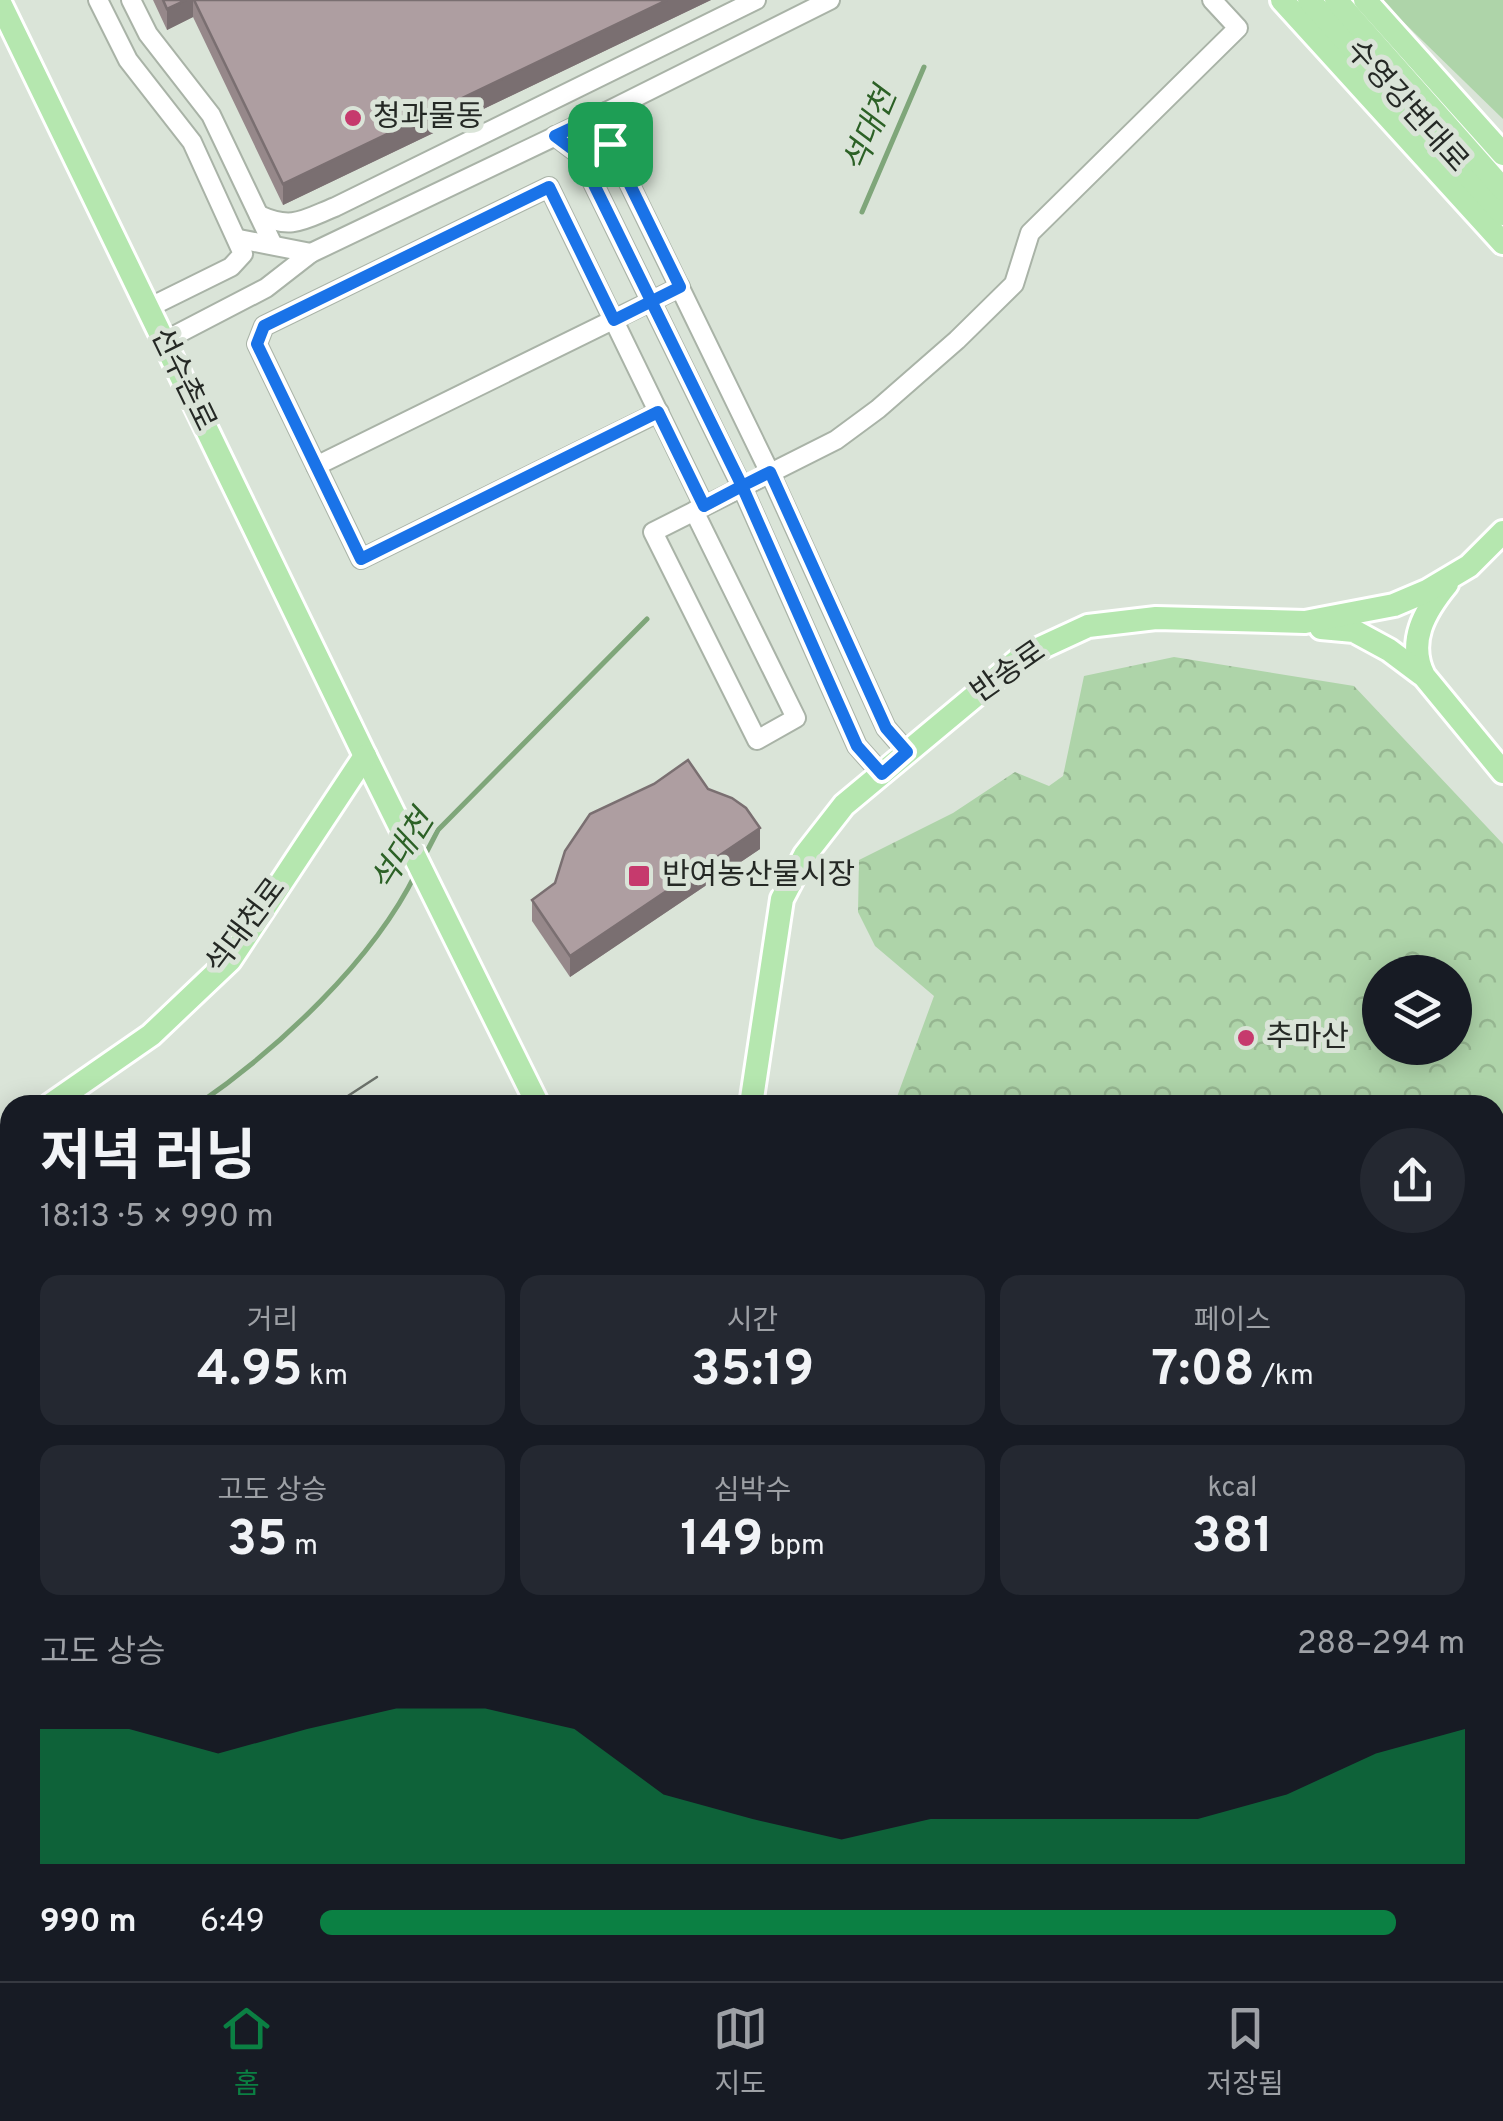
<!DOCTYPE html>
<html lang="ko">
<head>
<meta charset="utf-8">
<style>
	:root { --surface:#171b24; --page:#242831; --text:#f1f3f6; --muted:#9ea1a6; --line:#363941; --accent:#0b8043 }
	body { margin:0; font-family:Overpass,"Noto Sans KR",sans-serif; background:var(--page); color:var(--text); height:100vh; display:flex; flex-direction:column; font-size:38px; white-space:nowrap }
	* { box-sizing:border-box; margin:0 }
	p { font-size:32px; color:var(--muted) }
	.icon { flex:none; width:55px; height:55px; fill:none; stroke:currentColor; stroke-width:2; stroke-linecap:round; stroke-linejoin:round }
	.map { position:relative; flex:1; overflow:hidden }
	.side { position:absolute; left:0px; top:1095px; width:1505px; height:888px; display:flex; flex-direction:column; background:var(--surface); border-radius:30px 30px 0 0; box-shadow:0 5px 25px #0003 }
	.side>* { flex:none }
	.tools { position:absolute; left:1362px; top:955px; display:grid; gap:20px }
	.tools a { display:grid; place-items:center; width:110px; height:110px; border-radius:50%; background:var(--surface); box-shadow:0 5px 25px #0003; font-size:50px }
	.pin { position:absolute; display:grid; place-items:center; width:85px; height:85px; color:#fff; margin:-42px; border-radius:20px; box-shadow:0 5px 15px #0006 }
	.round { display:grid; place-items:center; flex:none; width:105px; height:105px; border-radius:52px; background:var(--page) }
	.summary { display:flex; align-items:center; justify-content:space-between; height:170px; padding:0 40px }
	h1 { font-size:55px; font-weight:700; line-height:75px }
	.figures { display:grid; grid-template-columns:repeat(3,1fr); gap:15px; height:170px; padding:10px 40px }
	.figures div { display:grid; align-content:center; border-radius:20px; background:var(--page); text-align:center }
	.figures b { font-size:50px; font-weight:700 }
	.figures small { font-size:28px; font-weight:400 }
	.figures p { font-size:28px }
	.chart { height:280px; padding:20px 40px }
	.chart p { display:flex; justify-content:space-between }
	.chart svg { width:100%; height:180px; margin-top:10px; fill:var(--accent); opacity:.7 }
	ul { padding:0 40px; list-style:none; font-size:32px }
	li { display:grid; grid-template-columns:160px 120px 1fr; align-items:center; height:75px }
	li i { height:25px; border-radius:12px; background:var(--accent) }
	.tab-bar { display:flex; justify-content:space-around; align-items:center; height:140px; border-top:2px solid var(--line); background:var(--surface); font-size:28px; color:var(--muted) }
	.tab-bar a { display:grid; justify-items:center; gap:5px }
	.tab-bar .current { color:var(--accent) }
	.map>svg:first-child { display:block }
	.forest { fill:url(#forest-crowns); fill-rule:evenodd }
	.park { fill:#aed4a9 }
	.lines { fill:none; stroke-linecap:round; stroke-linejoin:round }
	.stream { stroke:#7fa67a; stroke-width:5 }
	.minor-casing { stroke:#a9b3a7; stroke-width:22 }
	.major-casing { stroke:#fff; stroke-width:28 }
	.minor { stroke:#fff; stroke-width:18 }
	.major { stroke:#b5e7af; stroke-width:22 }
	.tram { stroke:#6c726b; stroke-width:2.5 }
	.wall { fill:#96888a }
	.shaded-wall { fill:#7a6f71 }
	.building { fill:#ae9ea1; stroke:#7a6f71; stroke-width:2.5 }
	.route-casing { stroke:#fff; stroke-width:20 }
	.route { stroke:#1a73e8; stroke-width:12 }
	.poi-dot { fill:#c63a6d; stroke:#dae4d8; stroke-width:4 }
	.labels { text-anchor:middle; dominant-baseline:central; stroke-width:10; stroke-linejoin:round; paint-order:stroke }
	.street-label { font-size:30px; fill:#252925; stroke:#dae4d8 }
	.poi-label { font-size:30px; fill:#252925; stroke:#dae4d8; text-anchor:start }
	.water-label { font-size:32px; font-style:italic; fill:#2c6126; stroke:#dae4d8 }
</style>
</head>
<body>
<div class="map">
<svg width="1503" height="1981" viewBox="0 0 1503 1981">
	<defs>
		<pattern id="forest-crowns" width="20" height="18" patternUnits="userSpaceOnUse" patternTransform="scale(2.5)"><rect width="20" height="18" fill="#aed4a9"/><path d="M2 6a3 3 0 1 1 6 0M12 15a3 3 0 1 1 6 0" fill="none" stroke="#96b691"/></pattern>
	</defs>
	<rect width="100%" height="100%" fill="#dae4d8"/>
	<path class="forest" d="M 1174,657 L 1354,686 L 1503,844 L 1503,1981 L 675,1981 L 671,1973 L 1495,1972 L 1495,1105 L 894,1105 L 934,996 L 875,946 L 858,912 L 859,860 L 953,813 L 1015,772 L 1049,786 L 1063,776 L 1084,676 ZM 1380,972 L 1455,972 L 1455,1048 L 1380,1048 Z"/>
	<polygon class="park" points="1382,0 1503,0 1503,119 1387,6"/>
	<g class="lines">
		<g class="stream">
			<polyline points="862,212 924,67"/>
			<polyline points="423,859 438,830 647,619"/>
			<path d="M 197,1105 C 278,1049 373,961 416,873"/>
			<polyline points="0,1243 10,1236"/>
		</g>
		<g class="minor-casing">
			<g id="minor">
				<polyline points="98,0 128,60 192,142 243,254 231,267 148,308"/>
				<polyline points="131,0 148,34 211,115 273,245"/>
				<polyline points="830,0 606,112 610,144 770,473 886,728 907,752"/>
				<polyline points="555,136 579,154 742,487 857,746 882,774"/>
				<path d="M 259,215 C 292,230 303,220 335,207 L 756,0"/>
				<polyline points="239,239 311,253"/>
				<polyline points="164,341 266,288 311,253 606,112"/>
				<polyline points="659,412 361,559 257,344 264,326 549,187 704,506"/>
				<polyline points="316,466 680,287"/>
				<polyline points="694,511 796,718 757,740 653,532 836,440 878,409 957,340 1014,284 1030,233 1238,28 1212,0"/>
			</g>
		</g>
		<g class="major-casing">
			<g id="major">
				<polyline points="1282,0 1503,243"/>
				<polyline points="1309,0 1503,214"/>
				<polyline points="1336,0 1503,189"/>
				<polyline points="1365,0 1503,154"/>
				<polyline points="0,3 365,756 538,1105"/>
				<path d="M 1447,584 C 1424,612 1407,642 1424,676 L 1503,772"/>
				<polyline points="1321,628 1354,631 1389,650 1421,674"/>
				<polyline points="50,1105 151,1035 230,960 365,756"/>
				<polyline points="751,1105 782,899 805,855 844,805 1023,656 1088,626 1156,618 1305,622 1394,605 1427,591 1469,566 1503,532"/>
				<polyline points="0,1140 10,1133"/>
				<polyline points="0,1880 10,1872"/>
				<polyline points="296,1972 311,1981"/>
			</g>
		</g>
		<use href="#minor" class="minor"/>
		<use href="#major" class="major"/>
		<g class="tram">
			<polyline points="334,1105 377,1077"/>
			<polyline points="0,1327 10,1320"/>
		</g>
	</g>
	<g class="wall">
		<polygon points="153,0 711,0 283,205 193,17 167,30"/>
		<polygon points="708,789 760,849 570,977 532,921 532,900"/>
	</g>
	<g class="shaded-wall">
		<polygon points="186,0 193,0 193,17 167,30 167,9"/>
		<polygon points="667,0 711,0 283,205 283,184"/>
		<polygon points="760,828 760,849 570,977 570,956"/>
	</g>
	<g class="building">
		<polygon points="163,0 186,0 167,9"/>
		<polygon points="194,0 667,0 283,184"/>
		<polygon points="688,760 708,789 732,798 746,808 760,828 570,956 532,900 555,883 565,851 590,814 654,784"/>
	</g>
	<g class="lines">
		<g class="route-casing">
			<polyline id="route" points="610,144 680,287 614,320 549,187 264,326 257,344 361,559 658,412 704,506 742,486 857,746 882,774 907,752 886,728 770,472 742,486 579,154 555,136 606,112 610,144"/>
		</g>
		<use href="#route" class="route"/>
	</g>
	<g class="poi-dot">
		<circle cx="353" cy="118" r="10"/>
		<rect x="627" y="864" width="24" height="24" rx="5"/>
		<circle cx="1246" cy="1038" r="10"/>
	</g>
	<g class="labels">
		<g class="street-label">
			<text transform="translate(1406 107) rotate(48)">수영강변대로</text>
			<text transform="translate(182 380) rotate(64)">선수촌로</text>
			<text transform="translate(1009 673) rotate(-35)">반송로</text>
			<text transform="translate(247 927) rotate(-53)">석대천로</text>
		</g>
		<g class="poi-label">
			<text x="373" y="118">청과물동</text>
			<text x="662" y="876">반여농산물시장</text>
			<text x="1266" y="1038">추마산</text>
		</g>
		<g class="water-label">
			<text transform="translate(872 131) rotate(-67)">석대천</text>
			<text transform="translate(404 852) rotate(-58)">석대천</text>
		</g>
	</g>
</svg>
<div class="tools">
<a><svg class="icon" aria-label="layers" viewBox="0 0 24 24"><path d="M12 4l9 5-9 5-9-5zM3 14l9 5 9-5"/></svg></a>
</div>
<div class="pin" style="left:610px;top:144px;background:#1e9e55"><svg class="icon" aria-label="arrive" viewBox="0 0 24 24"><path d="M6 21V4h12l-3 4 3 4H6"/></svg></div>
<section class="side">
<div class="summary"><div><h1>저녁 러닝</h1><p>18:13 · 5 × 990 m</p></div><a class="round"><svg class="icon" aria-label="share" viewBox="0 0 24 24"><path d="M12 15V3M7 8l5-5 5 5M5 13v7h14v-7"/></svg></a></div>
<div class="figures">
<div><p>거리</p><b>4.95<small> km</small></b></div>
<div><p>시간</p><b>35:19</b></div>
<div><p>페이스</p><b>7:08<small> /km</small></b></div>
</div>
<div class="figures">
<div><p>고도 상승</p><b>35<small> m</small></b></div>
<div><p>심박수</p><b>149<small> bpm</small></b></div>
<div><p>kcal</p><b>381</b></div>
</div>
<div class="chart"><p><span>고도 상승</span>288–294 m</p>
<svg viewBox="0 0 160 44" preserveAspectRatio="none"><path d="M0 44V11L10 11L20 17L30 11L40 6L50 6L60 11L70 27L80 33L90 38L100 33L110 33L120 33L130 33L140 27L150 17L160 11V44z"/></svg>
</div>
<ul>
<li><b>990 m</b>6:49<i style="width:94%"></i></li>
</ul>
</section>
</div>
<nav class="tab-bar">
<a class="current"><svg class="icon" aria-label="home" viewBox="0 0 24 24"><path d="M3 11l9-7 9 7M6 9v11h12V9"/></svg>홈</a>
<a><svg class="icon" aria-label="map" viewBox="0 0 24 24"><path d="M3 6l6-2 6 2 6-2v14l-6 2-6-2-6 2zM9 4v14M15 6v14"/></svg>지도</a>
<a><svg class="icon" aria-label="saved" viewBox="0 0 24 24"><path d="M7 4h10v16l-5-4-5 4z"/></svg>저장됨</a>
</nav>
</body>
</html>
